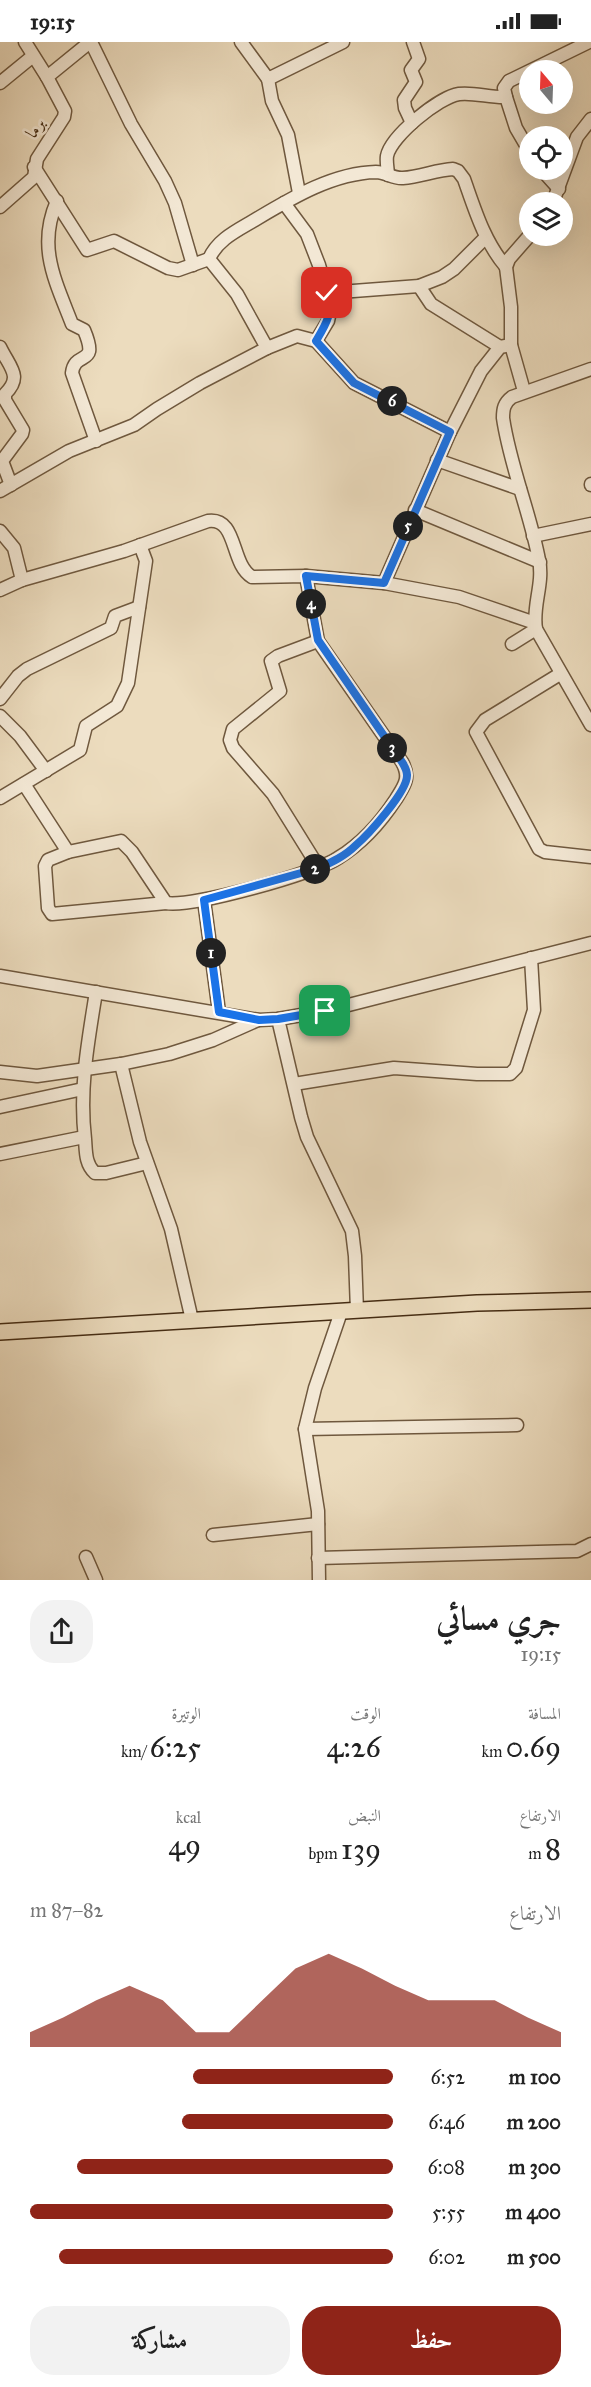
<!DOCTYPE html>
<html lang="ar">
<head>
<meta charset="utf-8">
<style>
	:root { --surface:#fff; --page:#f2f2f2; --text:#222; --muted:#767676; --accent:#8f2418 }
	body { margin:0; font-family:"IM FELL Great Primer",Amiri,serif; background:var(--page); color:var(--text); direction:rtl; height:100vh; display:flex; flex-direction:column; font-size:22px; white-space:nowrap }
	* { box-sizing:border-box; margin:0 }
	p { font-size:20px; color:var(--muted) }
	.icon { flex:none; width:33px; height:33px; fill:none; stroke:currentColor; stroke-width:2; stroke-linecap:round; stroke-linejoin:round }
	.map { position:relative; height:1538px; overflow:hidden; direction:ltr }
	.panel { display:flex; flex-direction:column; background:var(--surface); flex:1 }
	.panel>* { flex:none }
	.needle { width:39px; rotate:341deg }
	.controls { position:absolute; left:519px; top:18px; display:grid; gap:12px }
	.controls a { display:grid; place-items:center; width:54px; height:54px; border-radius:50%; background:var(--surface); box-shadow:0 6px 24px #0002; font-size:30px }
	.pin { position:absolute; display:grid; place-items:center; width:51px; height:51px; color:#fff; margin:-26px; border-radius:12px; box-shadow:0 3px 9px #0006 }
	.km { position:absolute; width:30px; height:30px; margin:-15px; border-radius:50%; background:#222; color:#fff; font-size:16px; line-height:30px; text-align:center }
	.round { display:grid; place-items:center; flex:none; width:63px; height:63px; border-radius:24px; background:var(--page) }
	.headline { display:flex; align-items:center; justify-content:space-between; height:102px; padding:0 30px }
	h1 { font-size:33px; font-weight:600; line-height:45px }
	.metrics { display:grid; grid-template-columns:repeat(3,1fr); gap:9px; height:102px; padding:6px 30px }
	.metrics div { display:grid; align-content:center }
	.metrics b { font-size:30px; font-weight:600 }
	.metrics small { font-size:16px; font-weight:400 }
	.metrics p { font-size:16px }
	.chart { height:168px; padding:12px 30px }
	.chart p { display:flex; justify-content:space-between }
	.chart svg { width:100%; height:108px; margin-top:6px; fill:var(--accent); opacity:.7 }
	.primary-button { display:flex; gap:12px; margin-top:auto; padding:12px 30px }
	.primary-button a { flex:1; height:69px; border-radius:24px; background:var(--accent); color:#fff; font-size:24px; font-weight:600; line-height:69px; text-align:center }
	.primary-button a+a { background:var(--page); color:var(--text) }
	ul { padding:0 30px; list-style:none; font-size:20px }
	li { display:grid; grid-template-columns:96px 72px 1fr; align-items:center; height:45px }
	li i { height:15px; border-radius:8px; background:var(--accent) }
	.status { display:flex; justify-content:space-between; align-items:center; height:42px; padding:0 30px; background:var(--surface); direction:ltr }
	.status svg { height:16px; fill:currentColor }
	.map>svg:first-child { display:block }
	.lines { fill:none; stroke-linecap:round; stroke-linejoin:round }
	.minor-casing { stroke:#6f583e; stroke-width:15 }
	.major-casing { stroke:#452c13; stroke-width:18 }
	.minor { stroke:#f3e8d5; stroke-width:12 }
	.major { stroke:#ecdcbe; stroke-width:15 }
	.route-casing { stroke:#fff; stroke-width:12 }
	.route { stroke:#1a73e8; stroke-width:8 }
	.labels { text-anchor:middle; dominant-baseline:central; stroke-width:5; stroke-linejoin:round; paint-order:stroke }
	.street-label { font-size:18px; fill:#452c13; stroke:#f3e8d5 }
</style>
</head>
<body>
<div class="status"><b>19:15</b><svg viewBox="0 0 49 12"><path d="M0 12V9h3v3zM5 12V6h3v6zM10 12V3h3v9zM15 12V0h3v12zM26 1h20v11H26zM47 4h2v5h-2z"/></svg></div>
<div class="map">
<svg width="591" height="1538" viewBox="0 0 591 1538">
	<rect width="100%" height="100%" fill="#ecdcbe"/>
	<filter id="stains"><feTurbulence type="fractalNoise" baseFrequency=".00333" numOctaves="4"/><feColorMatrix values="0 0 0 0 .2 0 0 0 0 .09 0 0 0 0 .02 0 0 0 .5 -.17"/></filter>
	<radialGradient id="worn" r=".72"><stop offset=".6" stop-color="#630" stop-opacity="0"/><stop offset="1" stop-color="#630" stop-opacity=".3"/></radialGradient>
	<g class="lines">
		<g class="minor-casing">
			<g id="minor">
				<polyline points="25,0 47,35"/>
				<polyline points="91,0 131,82 165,139 175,161 193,223"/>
				<polyline points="241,0 268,37 343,0"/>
				<polyline points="268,37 272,59 288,93 299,151"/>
				<polyline points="0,41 33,14"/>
				<polyline points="506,55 504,46 509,39 589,0"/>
				<polyline points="412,81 405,66 404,58 416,40 411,28 419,17 413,0"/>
				<polyline points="542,128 559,147"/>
				<path d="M 388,133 C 388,128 386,120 387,114 C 391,94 439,55 459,52 C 474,50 491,56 506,55 L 516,86 L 530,110"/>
				<path d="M 57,159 C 37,205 55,238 72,282 L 84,288 C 100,326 75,307 72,331 L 96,399"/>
				<polyline points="553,160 577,95 591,77"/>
				<polyline points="284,161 307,192 319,223 331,265 328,279 316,299"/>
				<polyline points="0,165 34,135 37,117 64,75 65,69 47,35 90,0"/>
				<path d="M 209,217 C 217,198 236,189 253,179 C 290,157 332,131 376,130 C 386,130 393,137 403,136 C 420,135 436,128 453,127 L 458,129 L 464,137 C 475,168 484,199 506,225"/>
				<polyline points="419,244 431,262 500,305"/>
				<polyline points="327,251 419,244 442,235 454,227 485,196"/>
				<path d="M 0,305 C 10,326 23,334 5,352 L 5,358 L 23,388 L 22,392 L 2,419 L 11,443"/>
				<polyline points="267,306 297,294 316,299 354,341 450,390 481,329 500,305 511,303"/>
				<path d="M 591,327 L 512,355 C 504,361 503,367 503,376 C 510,424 530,470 539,518 C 544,542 532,564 536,587 L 591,683"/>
				<polyline points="524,349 511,303 511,265 506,225 509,217 530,193"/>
				<polyline points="437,418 520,447"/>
				<polyline points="591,442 591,443"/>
				<polyline points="0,449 69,409 134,383 157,367 200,341 267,306 237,252 209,217 178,228 168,226 114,199 87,208 34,125"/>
				<polyline points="415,468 540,520"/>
				<polyline points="0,489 14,506 22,538 0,548"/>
				<polyline points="533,494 591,482"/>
				<path d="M 22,538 L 124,509 L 208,479 C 238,475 230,522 252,535 L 306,534 L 384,541 L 459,555 L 535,581"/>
				<polyline points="384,541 450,390"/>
				<polyline points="318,599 278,614 271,619 280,649 233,687 230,698 233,706 273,752 319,826"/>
				<polyline points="512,602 536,587"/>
				<polyline points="560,632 485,678 476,690 539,807 545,810 591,815"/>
				<polyline points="0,657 18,634 27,627 111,586 115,574 139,565"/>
				<polyline points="0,674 20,694 46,729"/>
				<path d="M 24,742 L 68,810 L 121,799 L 132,810 L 166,861 C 191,866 316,831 338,816 C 361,802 381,780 396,757 C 404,744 411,736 402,720 L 318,599 L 306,534"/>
				<polyline points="0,756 80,708 86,684 117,664 128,641 146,519 140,503"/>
				<polyline points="68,810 48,818 45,824 48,866 52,872 166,861"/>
				<polyline points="204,858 219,970"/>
				<polyline points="0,934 259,978 278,977 325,969 591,901"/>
				<path d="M 96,950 C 88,1000 79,1047 85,1097 C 86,1109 85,1122 95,1131 L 106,1131 L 147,1121"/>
				<polyline points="278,977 301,1075 307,1095 352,1189 355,1214 357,1269"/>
				<polyline points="121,1022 140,1100 171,1187 192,1278"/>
				<polyline points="0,1030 37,1034 121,1022 169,1012 213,998 258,978"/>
				<polyline points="294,1042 394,1026 477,1032 510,1032 516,1026 534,968 531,916"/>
				<polyline points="0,1065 83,1047"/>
				<polyline points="0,1112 84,1095"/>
				<polyline points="305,1387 517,1383"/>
				<polyline points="213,1493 318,1482"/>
				<polyline points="86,1515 96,1538"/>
				<polyline points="318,1516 577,1509 591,1502"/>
				<polyline points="319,1538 318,1469 305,1387 315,1346 341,1270"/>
			</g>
		</g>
		<g class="major-casing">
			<polyline id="major" points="0,1290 477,1261 591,1258"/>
		</g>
		<use href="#minor" class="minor"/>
		<use href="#major" class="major"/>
	</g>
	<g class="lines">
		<g class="route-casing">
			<path id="route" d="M 325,969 L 278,977 L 259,978 L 219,970 L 204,858 L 319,826 C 332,820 345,814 355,804 C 368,793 408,749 407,733 C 407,728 405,725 402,720 L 318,598 L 306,534 L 384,541 L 450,390 L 354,341 L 316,299 C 328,279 332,273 327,251"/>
		</g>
		<use href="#route" class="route"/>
	</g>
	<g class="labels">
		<g class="street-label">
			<text transform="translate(35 86) rotate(-56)">برما</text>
		</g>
	</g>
	<rect width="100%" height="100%" filter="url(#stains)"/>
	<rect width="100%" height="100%" fill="url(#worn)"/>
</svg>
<div class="controls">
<a><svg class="needle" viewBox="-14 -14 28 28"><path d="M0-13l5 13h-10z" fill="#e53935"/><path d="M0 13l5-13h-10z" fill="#767676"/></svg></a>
<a><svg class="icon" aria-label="locate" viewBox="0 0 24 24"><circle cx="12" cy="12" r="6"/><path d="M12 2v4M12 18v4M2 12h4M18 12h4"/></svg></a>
<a><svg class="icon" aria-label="layers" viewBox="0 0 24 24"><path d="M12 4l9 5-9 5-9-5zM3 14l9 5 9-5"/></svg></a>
</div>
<div class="pin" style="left:325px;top:969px;background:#1e9e55"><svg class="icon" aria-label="arrive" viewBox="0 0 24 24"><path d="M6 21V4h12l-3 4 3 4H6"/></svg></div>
<div class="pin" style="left:327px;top:251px;background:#d93025"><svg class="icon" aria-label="check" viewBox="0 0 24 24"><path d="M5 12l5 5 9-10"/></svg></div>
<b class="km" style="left:211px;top:911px">1</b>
<b class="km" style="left:315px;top:827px">2</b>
<b class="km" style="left:392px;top:706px">3</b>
<b class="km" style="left:311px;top:562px">4</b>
<b class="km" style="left:408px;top:484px">5</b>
<b class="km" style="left:392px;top:359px">6</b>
</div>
<section class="panel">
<div class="headline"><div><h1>جري مسائي</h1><p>19:15</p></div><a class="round"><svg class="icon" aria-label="share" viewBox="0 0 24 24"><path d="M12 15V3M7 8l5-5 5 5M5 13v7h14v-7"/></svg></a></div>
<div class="metrics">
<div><p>المسافة</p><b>0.69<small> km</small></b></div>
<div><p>الوقت</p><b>4:26</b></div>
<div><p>الوتيرة</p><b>6:25<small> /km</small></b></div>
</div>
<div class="metrics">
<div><p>الارتفاع</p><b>8<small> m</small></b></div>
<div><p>النبض</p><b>139<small> bpm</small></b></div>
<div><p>kcal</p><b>49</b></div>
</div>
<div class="chart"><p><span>الارتفاع</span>82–87 m</p>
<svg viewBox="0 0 160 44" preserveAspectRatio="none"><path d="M0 44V38L10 32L20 25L30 19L40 25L50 38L60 38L70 25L80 12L90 6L100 12L110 19L120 25L130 25L140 25L150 32L160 38V44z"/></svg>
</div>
<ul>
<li><b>100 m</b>6:52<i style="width:55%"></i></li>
<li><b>200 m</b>6:46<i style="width:58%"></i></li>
<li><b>300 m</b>6:08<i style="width:87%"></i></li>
<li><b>400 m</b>5:55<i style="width:100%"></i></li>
<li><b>500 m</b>6:02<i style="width:92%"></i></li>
</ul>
<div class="primary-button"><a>حفظ</a><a>مشاركة</a></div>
</section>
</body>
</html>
